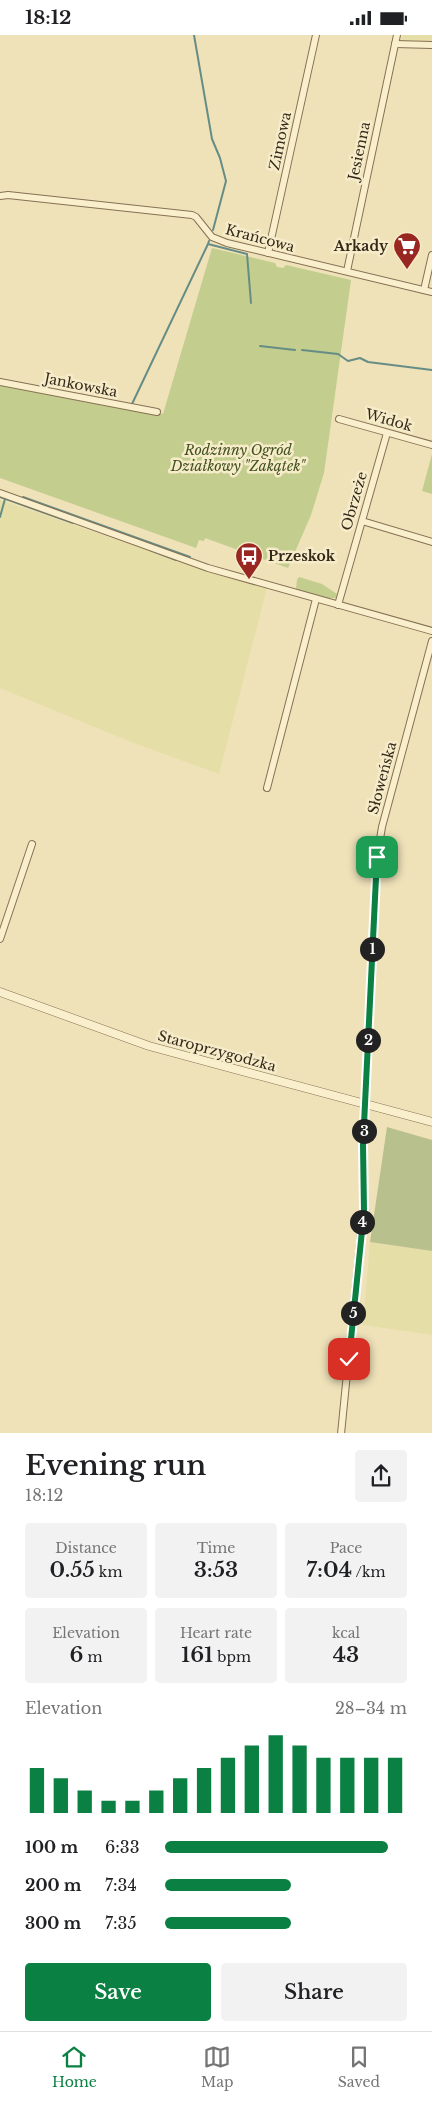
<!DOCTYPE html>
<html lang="en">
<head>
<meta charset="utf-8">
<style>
	:root { --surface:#fff; --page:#f2f2f2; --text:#202124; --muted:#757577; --line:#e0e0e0; --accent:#0b8043 }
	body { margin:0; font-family:"Libre Baskerville",serif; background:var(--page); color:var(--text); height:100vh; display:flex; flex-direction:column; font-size:19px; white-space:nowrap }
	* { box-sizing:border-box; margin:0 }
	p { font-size:16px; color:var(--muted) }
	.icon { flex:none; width:28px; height:28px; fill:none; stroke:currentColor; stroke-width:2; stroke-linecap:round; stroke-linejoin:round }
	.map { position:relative; height:1398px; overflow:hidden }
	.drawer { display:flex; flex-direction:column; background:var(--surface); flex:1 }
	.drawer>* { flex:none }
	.pin { position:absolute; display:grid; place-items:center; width:42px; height:42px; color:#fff; margin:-21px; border-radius:10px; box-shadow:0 2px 8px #0006 }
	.km { position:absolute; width:25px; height:25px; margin:-12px; border-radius:50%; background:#222; color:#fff; font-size:14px; line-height:25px; text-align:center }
	.round { display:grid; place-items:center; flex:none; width:52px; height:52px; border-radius:5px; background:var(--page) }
	.overview { display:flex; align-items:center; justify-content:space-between; height:85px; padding:0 25px }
	h1 { font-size:28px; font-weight:600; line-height:38px }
	.metrics { display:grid; grid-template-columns:repeat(3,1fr); gap:8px; height:85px; padding:5px 25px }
	.metrics div { display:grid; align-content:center; border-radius:5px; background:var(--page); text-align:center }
	.metrics b { font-size:21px; font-weight:600 }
	.metrics small { font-size:14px; font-weight:400 }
	.metrics p { font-size:14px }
	.chart { height:140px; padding:10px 25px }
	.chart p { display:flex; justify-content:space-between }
	.chart svg { width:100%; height:90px; margin-top:5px; stroke:var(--accent); stroke-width:6 }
	.button { display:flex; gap:10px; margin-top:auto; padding:10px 25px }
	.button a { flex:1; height:58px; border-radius:5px; background:var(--accent); color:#fff; font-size:20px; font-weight:600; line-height:58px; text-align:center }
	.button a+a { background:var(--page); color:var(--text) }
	ul { padding:0 25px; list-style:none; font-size:16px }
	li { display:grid; grid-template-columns:80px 60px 1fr; align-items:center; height:38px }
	li i { height:12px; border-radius:6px; background:var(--accent) }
	.status { display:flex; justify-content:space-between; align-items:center; height:35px; padding:0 25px; background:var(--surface); direction:ltr }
	.status svg { height:14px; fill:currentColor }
	.tabs { display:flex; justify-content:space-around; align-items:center; height:70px; border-top:1px solid var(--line); background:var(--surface); font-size:14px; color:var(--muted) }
	.tabs a { display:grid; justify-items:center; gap:2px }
	.tabs .active { color:var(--accent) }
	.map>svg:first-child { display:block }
	.farmland { fill:#e5dea7 }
	.green { fill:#c2cd8e }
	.cemetery { fill:#b8c18e }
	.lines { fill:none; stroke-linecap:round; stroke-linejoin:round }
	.stream { stroke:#668d85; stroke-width:2 }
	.minor-casing { stroke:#867154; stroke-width:8 }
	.tertiary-casing { stroke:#867154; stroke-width:9 }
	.minor { stroke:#faefcc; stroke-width:6 }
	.tertiary { stroke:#faefcc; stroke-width:8 }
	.route-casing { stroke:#fff; stroke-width:10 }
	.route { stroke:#0b8043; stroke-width:6 }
	.labels { text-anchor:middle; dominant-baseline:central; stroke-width:5; stroke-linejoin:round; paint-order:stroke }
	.street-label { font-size:14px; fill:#342819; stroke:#f7ecc9 }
	.poi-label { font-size:14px; font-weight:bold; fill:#342819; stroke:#f7ecc9; text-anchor:end }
	.park-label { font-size:14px; font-style:italic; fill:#42521f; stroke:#f7ecc9 }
</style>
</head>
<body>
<div class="status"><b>18:12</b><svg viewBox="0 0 49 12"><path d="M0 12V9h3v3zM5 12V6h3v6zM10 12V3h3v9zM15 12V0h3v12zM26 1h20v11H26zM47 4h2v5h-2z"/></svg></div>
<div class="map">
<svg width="432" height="1399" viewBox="0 0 432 1399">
	<rect width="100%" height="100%" fill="#efe2b9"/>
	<g class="farmland">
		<polygon points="403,0 432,0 432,6 402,6"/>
		<polygon points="0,465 176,525 267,553 219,739 131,707 0,653"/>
		<polygon points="370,1207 432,1216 432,1300 363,1290"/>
	</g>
	<g class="green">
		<polygon points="212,213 275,228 277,232 283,233 286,230 351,245 324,438 311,480 288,533 205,503 204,506 199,505 196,513 0,443 0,350 163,379"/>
		<polygon points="432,419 432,459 422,456"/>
		<polygon points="299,542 322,549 337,559 336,563 328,563 296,554 297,545"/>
	</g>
	<polygon class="cemetery" points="387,1092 432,1105 432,1216 370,1207"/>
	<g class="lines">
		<g class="stream">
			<polyline points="194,0 212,104 220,123 226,146 213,195"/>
			<polyline points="209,206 208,209 247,219 251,268"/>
			<polyline points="260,311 295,315"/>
			<polyline points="302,315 338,319 348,326 360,323 368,327 432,335"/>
			<polyline points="132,369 208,209"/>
			<polyline points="0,462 73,488"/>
			<polyline points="23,462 190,522"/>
			<polyline points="0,482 5,464"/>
			<polyline points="150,515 176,525"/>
		</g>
		<g class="minor-casing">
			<g id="minor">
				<polyline points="395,9 432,10"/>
				<polyline points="0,161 8,160 192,180 196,182 212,202 227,208 432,257"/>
				<polyline points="268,218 316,0"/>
				<polyline points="347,236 397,0"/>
				<polyline points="424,255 432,220"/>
				<polyline points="0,347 157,377"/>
				<polyline points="339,384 432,410"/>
				<polyline points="0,458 208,533 432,596"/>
				<polyline points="362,486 432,507"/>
				<polyline points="338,570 387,398"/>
				<polyline points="267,753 316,564"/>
				<polyline points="0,904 32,809"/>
				<polyline points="341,1399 363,1177 363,1110 377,822 382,792 432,606"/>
			</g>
		</g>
		<g class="tertiary-casing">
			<polyline id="tertiary" points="0,957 149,1011 432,1087"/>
		</g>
		<use href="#minor" class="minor"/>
		<use href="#tertiary" class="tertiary"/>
	</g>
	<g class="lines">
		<g class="route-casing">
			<polyline id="route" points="349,1324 364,1176 363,1110 377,822"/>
		</g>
		<use href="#route" class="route"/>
	</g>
	<defs>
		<g id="supermarket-pin" transform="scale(1.4375)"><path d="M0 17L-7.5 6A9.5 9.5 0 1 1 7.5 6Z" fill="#982721" stroke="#f7ecc9"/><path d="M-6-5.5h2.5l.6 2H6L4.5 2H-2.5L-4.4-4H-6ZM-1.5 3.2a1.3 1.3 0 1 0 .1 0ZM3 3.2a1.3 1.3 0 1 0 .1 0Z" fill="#fff"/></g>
		<g id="bus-pin" transform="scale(1.4375)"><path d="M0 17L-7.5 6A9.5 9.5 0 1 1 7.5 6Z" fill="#982721" stroke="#f7ecc9"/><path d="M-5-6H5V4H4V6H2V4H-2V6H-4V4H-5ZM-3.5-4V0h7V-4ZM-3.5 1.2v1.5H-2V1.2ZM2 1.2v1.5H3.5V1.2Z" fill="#fff"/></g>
	</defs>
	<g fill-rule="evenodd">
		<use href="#supermarket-pin" x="407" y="211"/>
		<use href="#bus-pin" x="249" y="521"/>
	</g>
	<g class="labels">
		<g class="street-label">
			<text transform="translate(280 106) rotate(-78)">Zimowa</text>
			<text transform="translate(359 116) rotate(-78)">Jesienna</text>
			<text transform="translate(260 203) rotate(15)">Krańcowa</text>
			<text transform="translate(81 350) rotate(11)">Jankowska</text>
			<text transform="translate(389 385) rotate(16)">Widok</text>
			<text transform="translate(354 466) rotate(-74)">Obrzeże</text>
			<text transform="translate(382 743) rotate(-75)">Słoweńska</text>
			<text transform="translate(217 1016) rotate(15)">Staroprzygodzka</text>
		</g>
		<g class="poi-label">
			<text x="388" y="211">Arkady</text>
			<text x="268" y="521" text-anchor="start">Przeskok</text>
		</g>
		<g class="park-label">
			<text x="238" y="415">Rodzinny Ogród<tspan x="238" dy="16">Działkowy "Zakątek"</tspan></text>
		</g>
	</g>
</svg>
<div class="pin" style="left:377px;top:822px;background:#1e9e55"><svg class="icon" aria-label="arrive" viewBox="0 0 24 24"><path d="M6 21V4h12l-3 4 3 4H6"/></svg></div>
<div class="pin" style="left:349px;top:1324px;background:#d93025"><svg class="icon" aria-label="check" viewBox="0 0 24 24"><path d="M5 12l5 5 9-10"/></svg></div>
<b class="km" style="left:372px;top:914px">1</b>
<b class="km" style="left:368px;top:1005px">2</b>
<b class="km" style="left:364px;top:1096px">3</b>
<b class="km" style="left:362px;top:1187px">4</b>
<b class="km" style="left:353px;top:1278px">5</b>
</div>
<section class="drawer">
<div class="overview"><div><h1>Evening run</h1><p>18:12</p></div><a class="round"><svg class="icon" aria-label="share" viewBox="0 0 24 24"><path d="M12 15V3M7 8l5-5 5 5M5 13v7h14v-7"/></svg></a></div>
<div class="metrics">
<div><p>Distance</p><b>0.55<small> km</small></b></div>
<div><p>Time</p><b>3:53</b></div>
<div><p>Pace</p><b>7:04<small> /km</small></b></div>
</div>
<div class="metrics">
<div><p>Elevation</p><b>6<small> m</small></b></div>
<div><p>Heart rate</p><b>161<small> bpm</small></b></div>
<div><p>kcal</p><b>43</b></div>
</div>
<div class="chart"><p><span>Elevation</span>28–34 m</p>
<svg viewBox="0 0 160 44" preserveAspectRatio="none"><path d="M5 44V22M15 44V27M25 44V33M35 44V38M45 44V38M55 44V33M65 44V27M75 44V22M85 44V17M95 44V11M105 44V6M115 44V11M125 44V17M135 44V17M145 44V17M155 44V17"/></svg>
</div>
<ul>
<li><b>100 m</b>6:33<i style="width:92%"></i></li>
<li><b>200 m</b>7:34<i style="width:52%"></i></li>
<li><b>300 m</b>7:35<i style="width:52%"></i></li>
</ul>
<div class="button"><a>Save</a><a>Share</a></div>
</section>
<nav class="tabs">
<a class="active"><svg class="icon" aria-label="home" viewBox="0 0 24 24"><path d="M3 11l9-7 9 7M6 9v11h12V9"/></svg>Home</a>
<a><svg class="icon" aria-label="map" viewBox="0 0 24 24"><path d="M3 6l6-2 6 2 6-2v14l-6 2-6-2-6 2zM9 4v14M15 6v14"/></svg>Map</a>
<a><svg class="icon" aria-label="saved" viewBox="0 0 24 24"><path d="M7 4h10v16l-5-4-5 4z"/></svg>Saved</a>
</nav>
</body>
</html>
